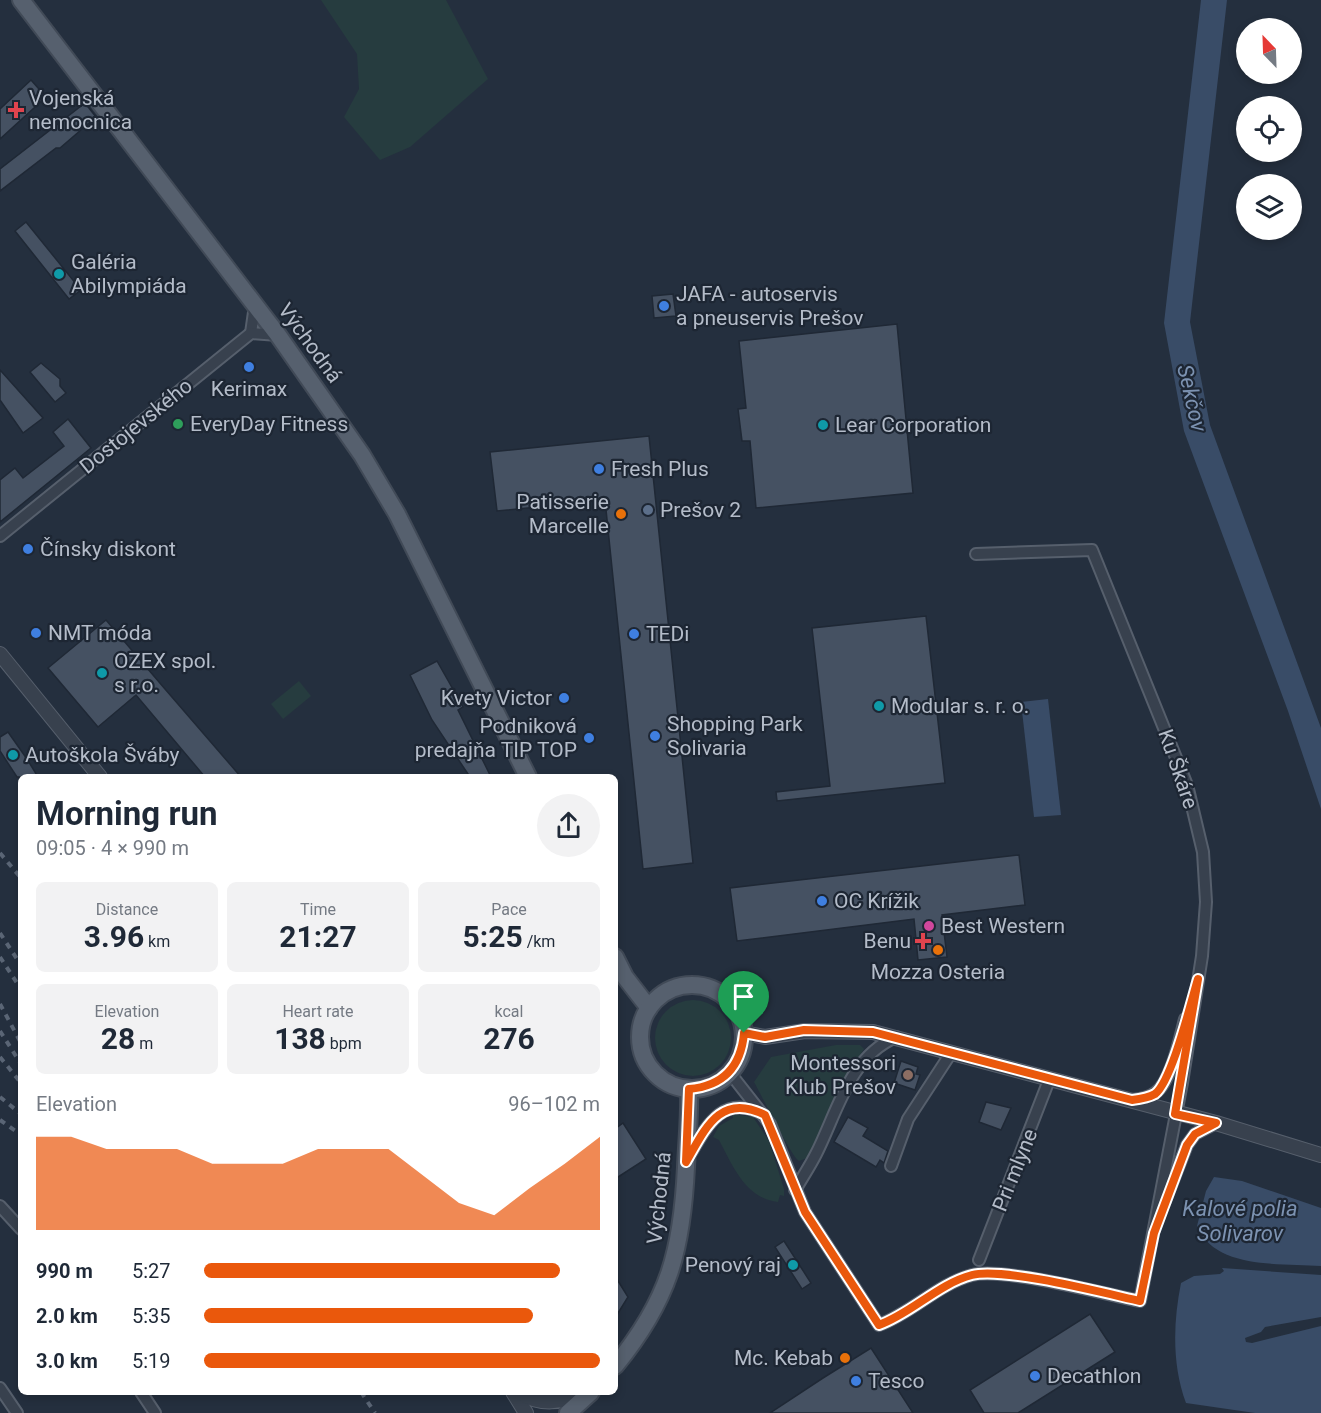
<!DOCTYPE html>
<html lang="en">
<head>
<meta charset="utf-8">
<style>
	:root { --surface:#fff; --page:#f2f2f3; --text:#1f2937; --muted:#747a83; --accent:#ea580c }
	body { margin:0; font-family:Roboto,sans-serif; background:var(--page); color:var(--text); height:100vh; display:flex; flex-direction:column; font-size:22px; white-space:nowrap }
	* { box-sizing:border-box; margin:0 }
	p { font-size:20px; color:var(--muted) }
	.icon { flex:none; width:33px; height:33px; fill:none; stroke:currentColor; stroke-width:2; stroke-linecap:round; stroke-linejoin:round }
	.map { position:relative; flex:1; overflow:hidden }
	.details { position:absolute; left:18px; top:774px; width:600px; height:621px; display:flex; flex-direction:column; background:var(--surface); border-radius:9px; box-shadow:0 3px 9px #0003 }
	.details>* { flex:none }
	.needle { width:39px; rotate:337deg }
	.controls { position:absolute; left:1236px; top:18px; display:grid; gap:12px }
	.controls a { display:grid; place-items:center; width:66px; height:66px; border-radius:50%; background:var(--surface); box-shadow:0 3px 9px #0003; font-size:30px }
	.pin { position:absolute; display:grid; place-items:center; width:51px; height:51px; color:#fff; margin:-62px -26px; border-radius:50% 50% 50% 0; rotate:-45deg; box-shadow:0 0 6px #0007 }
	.pin .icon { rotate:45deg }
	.round { display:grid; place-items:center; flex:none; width:63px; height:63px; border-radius:32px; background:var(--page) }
	.overview { display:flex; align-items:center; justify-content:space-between; height:102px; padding:0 18px }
	h1 { font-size:33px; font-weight:700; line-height:45px }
	.stats { display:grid; grid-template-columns:repeat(3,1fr); gap:9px; height:102px; padding:6px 18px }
	.stats div { display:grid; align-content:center; border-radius:9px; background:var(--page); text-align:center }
	.stats b { font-size:30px; font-weight:700 }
	.stats small { font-size:16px; font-weight:400 }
	.stats p { font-size:16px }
	.chart { height:168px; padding:12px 18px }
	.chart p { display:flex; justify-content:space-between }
	.chart svg { width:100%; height:108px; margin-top:6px; fill:var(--accent); opacity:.7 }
	ul { padding:0 18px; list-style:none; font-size:20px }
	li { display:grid; grid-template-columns:96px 72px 1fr; align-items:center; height:45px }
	li i { height:15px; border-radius:8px; background:var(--accent) }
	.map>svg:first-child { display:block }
	.green { fill:#263c3f }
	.water { fill:#394c67 }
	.building { fill:#455162; stroke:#1f2835; stroke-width:1.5 }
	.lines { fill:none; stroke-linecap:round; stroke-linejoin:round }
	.minor-casing { stroke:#565f6c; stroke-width:14 }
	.tertiary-casing { stroke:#565f6c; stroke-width:16 }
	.primary-casing { stroke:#414a57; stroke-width:20 }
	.minor { stroke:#38414e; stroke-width:10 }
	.tertiary { stroke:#38414e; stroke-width:14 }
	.primary { stroke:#56606e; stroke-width:16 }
	.rail { stroke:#5a6575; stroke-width:4; stroke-dasharray:6 6; stroke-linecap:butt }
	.route-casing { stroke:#fff; stroke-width:12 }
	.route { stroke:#ea580c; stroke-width:8 }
	.health-dot { fill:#e0444e; stroke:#1d2633; stroke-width:2 }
	.culture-dot { fill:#0f9aa8; stroke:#1d2633; stroke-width:2 }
	.shop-dot { fill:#3f7fe0; stroke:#1d2633; stroke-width:2 }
	.leisure-dot { fill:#2e9e5b; stroke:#1d2633; stroke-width:2 }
	.service-dot { fill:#5c6f8a; stroke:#1d2633; stroke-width:2 }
	.food-dot { fill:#e8710a; stroke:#1d2633; stroke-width:2 }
	.hotel-dot { fill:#d1479c; stroke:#1d2633; stroke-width:2 }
	.education-dot { fill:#8d6e63; stroke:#1d2633; stroke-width:2 }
	.labels { text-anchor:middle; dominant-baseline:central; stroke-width:4.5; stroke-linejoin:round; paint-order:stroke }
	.poi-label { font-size:21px; fill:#b4bcc9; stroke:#1d2633; text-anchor:start }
	.street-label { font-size:21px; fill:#b4bcc9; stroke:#1d2633 }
	.water-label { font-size:22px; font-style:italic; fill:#7c92b1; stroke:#1d2633 }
</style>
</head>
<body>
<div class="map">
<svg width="1321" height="1413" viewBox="0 0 1321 1413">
	<rect width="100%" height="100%" fill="#242f3e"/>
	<g class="green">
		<polygon points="321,0 446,0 488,79 410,147 380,160 344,117 359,89 357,54"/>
		<polygon points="299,681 311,696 283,719 271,704"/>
		<circle cx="693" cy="1038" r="38"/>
		<path d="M 836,1045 L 860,1045 L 864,1049 L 837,1092 L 810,1157 L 799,1161 C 792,1158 762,1096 754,1082 L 771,1057 Z"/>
		<path d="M 732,1114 L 753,1117 L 769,1141 L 784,1189 L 784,1196 L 780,1195 L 778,1202 C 745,1198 733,1166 719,1140 L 713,1137 L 719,1126 L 733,1118 Z"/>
	</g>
	<g class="water">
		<polygon points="1201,0 1227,0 1190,322 1210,425 1321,728 1321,809 1288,711 1184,431 1164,323"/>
		<polygon points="1048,699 1061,815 1034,817 1021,702"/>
		<path d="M 1214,1177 L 1242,1181 L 1321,1208 L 1321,1266 C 1281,1263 1215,1270 1197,1226 L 1206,1191 Z"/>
		<path d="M 1222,1268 L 1321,1275 L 1321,1317 L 1265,1327 L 1261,1332 L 1245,1338 L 1246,1342 L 1252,1343 L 1321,1326 L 1321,1413 L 1255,1413 L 1186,1403 C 1172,1365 1173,1323 1181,1283 L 1194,1276 L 1220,1274 L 1224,1271 Z"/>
	</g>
	<g class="building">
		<polygon points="31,80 46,97 0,139 0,109"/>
		<polygon points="85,103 96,117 60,148 56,148 0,191 0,169"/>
		<polygon points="26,222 81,290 69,299 15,231"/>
		<polygon points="673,294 676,316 654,318 652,296"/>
		<polygon points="897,324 913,493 756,508 750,441 742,441 738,409 746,408 739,341"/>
		<polygon points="41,363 60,379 60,386 66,393 55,402 30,372"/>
		<polygon points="0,370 43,418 23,433 0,400"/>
		<polygon points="68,419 91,448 0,522 0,480 15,468 23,478 64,446 53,432"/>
		<polygon points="649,436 693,863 643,869 605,500 497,511 490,452"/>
		<polygon points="926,616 945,783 777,801 776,792 830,786 812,628"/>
		<polygon points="106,620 165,689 241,777 205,777 136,695 98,727 48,668"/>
		<polygon points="437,661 463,707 458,710 491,777 470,777 432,720 410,675"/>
		<polygon points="8,732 27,759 38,777 17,777 0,751 0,737"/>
		<polygon points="1019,855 1025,905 942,915 947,957 918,960 914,919 737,941 730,888"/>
		<polygon points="901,1061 918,1067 916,1074 920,1075 915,1090 894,1083"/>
		<polygon points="986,1102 1011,1108 1001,1130 979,1122"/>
		<polygon points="848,1117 868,1128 863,1136 888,1151 884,1163 880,1160 876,1167 834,1142"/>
		<polygon points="623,1123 646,1159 615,1179 615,1129"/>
		<polygon points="784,1241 811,1283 802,1289 775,1247"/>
		<polygon points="615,1276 628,1297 615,1318"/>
		<polygon points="1090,1314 1115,1352 1018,1413 984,1413 970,1390"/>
		<polygon points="871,1348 913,1413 770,1413 823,1378"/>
	</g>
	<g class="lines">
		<g class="minor-casing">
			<g id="minor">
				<polyline points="251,333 255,305"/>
				<polyline points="0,536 251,333 278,335"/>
				<path d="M 730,1073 L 770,1124 L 805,1212 L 879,1325 C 912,1313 938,1284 972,1275 C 1004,1267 1104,1294 1140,1301 L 1182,1083 L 1202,956 L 1206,902 L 1203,852 L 1187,785 L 1092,550 L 976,554"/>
				<path d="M 1133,1100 C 1141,1099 1149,1098 1155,1093 C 1171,1082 1180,1038 1185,1019"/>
				<path d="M 689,1156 C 707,1126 722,1093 763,1114"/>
				<polyline points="891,1166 908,1119 951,1053"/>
				<path d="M 795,1190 C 802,1178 810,1166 816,1154 C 837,1113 849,1057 896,1037"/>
				<polyline points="1165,1201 1187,1145 1195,1134 1216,1123"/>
				<polyline points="0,1206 21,1229"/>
				<polyline points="979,1260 1049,1080"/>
				<polyline points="0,1388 17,1413"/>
				<polyline points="141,1392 155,1413"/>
			</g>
		</g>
		<g class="tertiary-casing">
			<g id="tertiary">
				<polyline points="0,654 100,777"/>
				<polyline points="744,1033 765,1037 805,1031 873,1032 1216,1123 1321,1155"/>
				<polyline points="513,1392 526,1413"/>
				<path d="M 520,1392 C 539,1406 564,1403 583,1392"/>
			</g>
		</g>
		<g class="primary-casing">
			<g id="primary">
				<polyline points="21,0 278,335 362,455 397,514 528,777"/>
				<polyline points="615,957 625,977 649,1008"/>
				<circle cx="692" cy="1037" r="52"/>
				<path d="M 615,1366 C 669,1300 682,1251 686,1167 C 687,1141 690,1115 689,1089"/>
				<polyline points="568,1413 591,1392"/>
			</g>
		</g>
		<use href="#minor" class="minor"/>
		<use href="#tertiary" class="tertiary"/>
		<use href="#primary" class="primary"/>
		<g class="rail">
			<polyline points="0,853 21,878"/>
			<polyline points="0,933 21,965"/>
			<polyline points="0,957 21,989"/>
			<polyline points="0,1004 21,1043"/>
			<polyline points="0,1031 21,1064"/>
			<polyline points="0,1057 21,1083"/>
			<polyline points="0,1097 21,1114"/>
			<polyline points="0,1120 21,1135"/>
			<polyline points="361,1392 375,1413"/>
		</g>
	</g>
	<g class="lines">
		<g class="route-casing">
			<path id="route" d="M 1198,979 L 1175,1114 L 1216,1123 L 1195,1134 L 1187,1145 L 1154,1233 L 1140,1301 C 1104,1293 1003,1267 972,1275 C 938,1284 912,1313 879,1325 L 805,1212 L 765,1115 C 720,1092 705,1129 686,1162 L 689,1089 C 723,1086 741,1067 744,1033 L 765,1037 L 804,1030 L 873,1032 L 1132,1100 C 1140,1099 1148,1098 1155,1094 C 1172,1081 1191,1002 1198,979 Z"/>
		</g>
		<use href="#route" class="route"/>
	</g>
	<g class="health-dot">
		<path d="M13 101h6v6h6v6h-6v6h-6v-6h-6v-6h6z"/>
		<path d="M920 932h6v6h6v6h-6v6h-6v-6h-6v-6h6z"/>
	</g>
	<g class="culture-dot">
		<circle cx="59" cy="274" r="6"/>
		<circle cx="823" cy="425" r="6"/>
		<circle cx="102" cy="673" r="6"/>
		<circle cx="879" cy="706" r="6"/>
		<circle cx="13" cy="755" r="6"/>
		<circle cx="793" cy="1265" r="6"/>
	</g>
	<g class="shop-dot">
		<circle cx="664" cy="306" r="6"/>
		<circle cx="249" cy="367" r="6"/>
		<circle cx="599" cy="469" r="6"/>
		<circle cx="28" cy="549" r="6"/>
		<circle cx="36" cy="633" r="6"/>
		<circle cx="634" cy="634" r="6"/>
		<circle cx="564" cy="698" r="6"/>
		<circle cx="655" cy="736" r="6"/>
		<circle cx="589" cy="738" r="6"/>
		<circle cx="822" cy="901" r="6"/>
		<circle cx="1035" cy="1376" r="6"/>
		<circle cx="856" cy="1381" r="6"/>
	</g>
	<circle class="leisure-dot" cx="178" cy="424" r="6"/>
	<circle class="service-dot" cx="648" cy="510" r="6"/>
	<g class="food-dot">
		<circle cx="621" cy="514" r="6"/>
		<circle cx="938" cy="950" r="6"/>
		<circle cx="845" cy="1358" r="6"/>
	</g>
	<circle class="hotel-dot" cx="929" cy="926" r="6"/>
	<circle class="education-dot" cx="908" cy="1075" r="6"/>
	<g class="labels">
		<g class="poi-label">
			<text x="29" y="98">Vojenská<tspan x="29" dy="24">nemocnica</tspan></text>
			<text x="71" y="262">Galéria<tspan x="71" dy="24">Abilympiáda</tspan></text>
			<text x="676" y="294">JAFA - autoservis<tspan x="676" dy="24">a pneuservis Prešov</tspan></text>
			<text x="249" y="389" text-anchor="middle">Kerimax</text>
			<text x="190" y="424">EveryDay Fitness</text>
			<text x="835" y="425">Lear Corporation</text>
			<text x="611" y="469">Fresh Plus</text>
			<text x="609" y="502" text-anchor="end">Patisserie<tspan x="609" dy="24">Marcelle</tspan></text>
			<text x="660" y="510">Prešov 2</text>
			<text x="40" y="549">Čínsky diskont</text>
			<text x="48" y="633">NMT móda</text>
			<text x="646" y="634">TEDi</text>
			<text x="114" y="661">OZEX spol.<tspan x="114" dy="24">s r.o.</tspan></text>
			<text x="552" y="698" text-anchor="end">Kvety Victor</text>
			<text x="891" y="706">Modular s. r. o.</text>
			<text x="667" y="724">Shopping Park<tspan x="667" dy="24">Solivaria</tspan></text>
			<text x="577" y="726" text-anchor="end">Podniková<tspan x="577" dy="24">predajňa TIP TOP</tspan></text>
			<text x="25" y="755">Autoškola Šváby</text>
			<text x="834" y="901">OC Krížik</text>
			<text x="941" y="926">Best Western</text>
			<text x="911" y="941" text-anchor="end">Benu</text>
			<text x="938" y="972" text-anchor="middle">Mozza Osteria</text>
			<text x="896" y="1063" text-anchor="end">Montessori<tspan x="896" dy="24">Klub Prešov</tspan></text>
			<text x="781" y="1265" text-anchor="end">Penový raj</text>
			<text x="833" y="1358" text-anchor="end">Mc. Kebab</text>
			<text x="1047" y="1376">Decathlon</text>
			<text x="868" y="1381">Tesco</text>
		</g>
		<g class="street-label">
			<text transform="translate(310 343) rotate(54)">Východná</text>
			<text transform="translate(136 426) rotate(-39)">Dostojevského</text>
			<text transform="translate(1178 769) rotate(71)">Ku Škáre</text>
			<text transform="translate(1015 1170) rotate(-68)">Pri mlyne</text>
			<text transform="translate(659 1198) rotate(-84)">Východná</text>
		</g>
		<g class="water-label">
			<text transform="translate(1192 398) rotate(77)">Sekčov</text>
			<text x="1240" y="1208">Kalové polia<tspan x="1240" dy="25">Solivarov</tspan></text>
		</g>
	</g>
</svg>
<div class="controls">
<a><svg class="needle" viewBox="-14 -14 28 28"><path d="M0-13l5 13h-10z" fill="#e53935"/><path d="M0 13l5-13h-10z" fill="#747a83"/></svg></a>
<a><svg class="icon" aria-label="locate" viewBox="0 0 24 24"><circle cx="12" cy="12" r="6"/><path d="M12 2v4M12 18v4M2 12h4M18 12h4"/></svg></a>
<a><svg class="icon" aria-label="layers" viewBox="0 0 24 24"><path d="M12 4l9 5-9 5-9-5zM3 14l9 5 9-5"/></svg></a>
</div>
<div class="pin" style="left:744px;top:1033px;background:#1e9e55"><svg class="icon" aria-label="arrive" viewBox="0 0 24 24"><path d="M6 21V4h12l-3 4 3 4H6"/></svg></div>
<section class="details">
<div class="overview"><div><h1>Morning run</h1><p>09:05 · 4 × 990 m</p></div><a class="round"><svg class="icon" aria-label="share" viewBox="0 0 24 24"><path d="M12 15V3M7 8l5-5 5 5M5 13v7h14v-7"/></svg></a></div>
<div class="stats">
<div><p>Distance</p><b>3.96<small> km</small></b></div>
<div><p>Time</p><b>21:27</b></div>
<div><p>Pace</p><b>5:25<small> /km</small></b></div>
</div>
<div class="stats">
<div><p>Elevation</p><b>28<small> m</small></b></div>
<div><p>Heart rate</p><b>138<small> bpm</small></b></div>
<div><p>kcal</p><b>276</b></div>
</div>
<div class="chart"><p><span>Elevation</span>96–102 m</p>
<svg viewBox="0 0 160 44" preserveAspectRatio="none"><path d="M0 44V6L10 6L20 11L30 11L40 11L50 17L60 17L70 17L80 11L90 11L100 11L110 22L120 33L130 38L140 27L150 17L160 6V44z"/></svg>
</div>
<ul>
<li><b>990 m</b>5:27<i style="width:90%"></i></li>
<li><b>2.0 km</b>5:35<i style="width:83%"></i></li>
<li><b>3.0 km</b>5:19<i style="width:100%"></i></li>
</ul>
</section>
</div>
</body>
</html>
